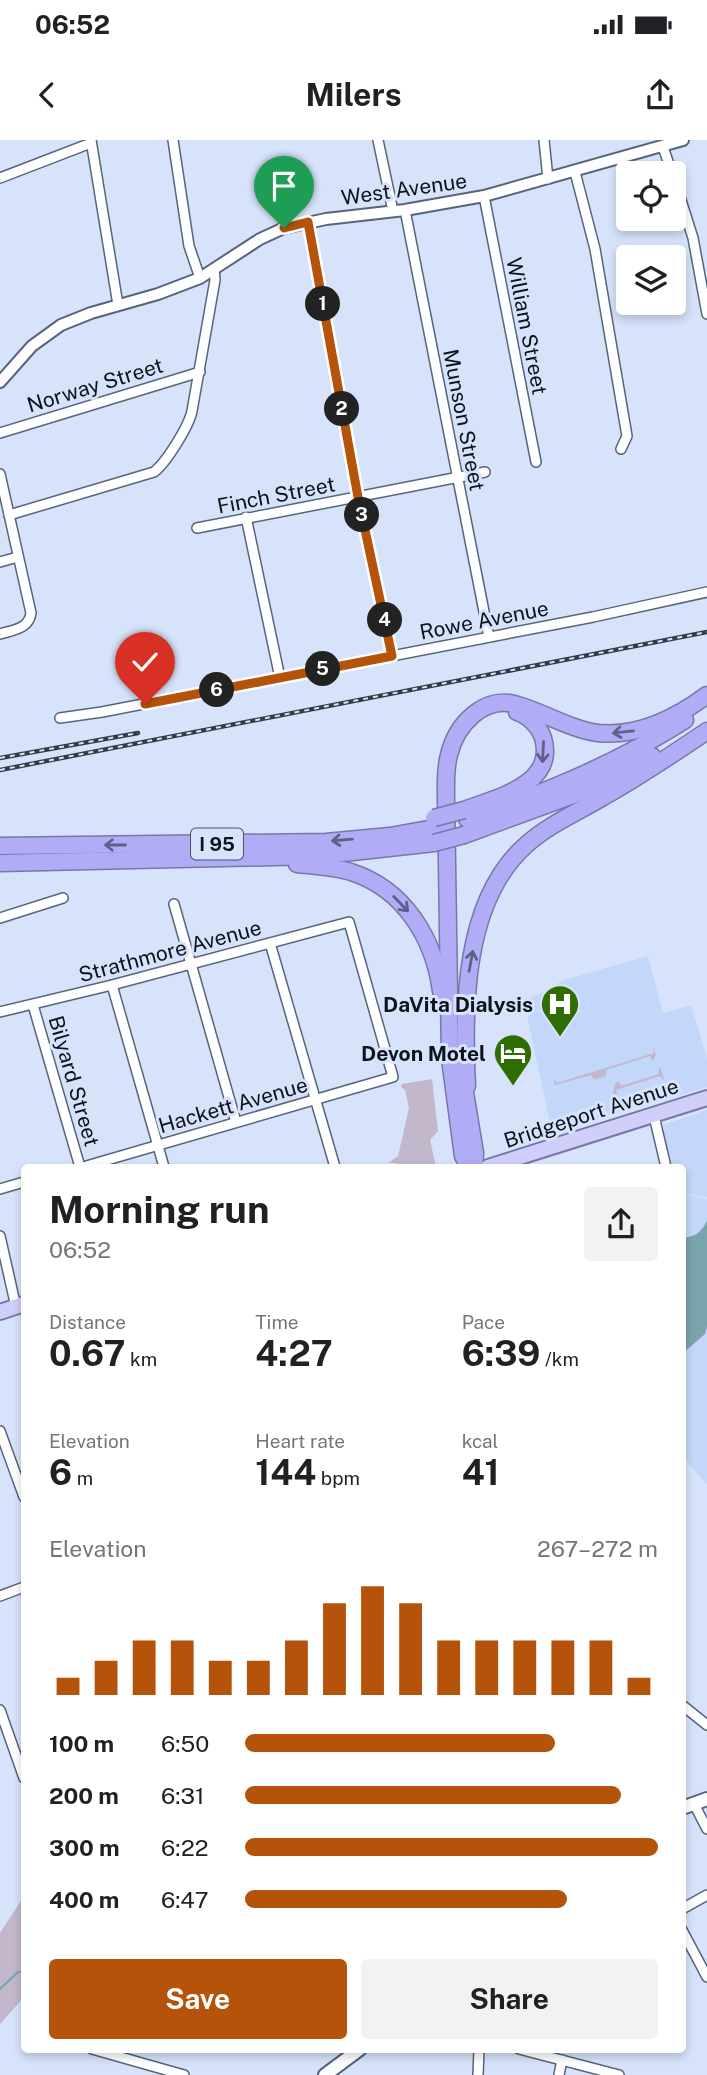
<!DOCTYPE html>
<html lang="en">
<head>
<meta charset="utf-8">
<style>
	:root { --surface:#fff; --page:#f2f2f2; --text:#202124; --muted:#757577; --accent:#b45309 }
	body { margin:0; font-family:"Public Sans",sans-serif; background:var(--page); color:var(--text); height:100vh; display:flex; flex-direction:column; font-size:26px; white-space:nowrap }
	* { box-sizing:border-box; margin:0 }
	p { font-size:23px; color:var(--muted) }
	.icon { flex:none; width:38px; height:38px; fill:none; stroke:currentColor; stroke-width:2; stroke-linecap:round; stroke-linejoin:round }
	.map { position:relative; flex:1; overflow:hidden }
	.drawer { position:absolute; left:21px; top:1024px; width:665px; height:889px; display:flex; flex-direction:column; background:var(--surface); border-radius:7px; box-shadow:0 4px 10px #0003 }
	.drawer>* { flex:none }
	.tools { position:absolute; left:616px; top:21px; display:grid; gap:14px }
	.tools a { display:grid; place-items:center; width:70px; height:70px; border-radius:7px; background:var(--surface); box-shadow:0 4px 10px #0003; font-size:35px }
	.pin { position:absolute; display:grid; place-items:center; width:60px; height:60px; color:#fff; margin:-72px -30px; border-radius:50% 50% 50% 0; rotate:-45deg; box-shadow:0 0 7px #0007 }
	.pin .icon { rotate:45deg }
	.km { position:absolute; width:35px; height:35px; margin:-18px; border-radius:50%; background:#222; color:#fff; font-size:19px; line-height:35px; text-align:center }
	.round { display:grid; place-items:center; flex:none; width:74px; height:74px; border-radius:7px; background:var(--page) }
	.headline { display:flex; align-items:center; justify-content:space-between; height:119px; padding:0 28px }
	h1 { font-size:38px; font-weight:700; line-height:52px }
	.metrics { display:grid; grid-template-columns:repeat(3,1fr); gap:10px; height:119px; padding:7px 28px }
	.metrics div { display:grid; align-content:center }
	.metrics b { font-size:35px; font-weight:700 }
	.metrics small { font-size:19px; font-weight:400 }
	.metrics p { font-size:19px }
	.chart { height:196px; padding:14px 28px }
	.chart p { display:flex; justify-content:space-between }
	.chart svg { width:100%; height:126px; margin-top:7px; stroke:var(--accent); stroke-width:6 }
	.primary-button { display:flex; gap:14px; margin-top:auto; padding:14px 28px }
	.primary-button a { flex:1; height:80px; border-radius:7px; background:var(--accent); color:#fff; font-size:28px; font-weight:700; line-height:80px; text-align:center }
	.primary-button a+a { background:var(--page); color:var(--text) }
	ul { padding:0 28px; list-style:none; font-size:23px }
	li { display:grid; grid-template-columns:112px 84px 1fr; align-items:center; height:52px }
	li i { height:18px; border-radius:9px; background:var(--accent) }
	.status { display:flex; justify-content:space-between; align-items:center; height:49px; padding:0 35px; background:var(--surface); direction:ltr }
	.status svg { height:19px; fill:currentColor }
	header { display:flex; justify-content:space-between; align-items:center; height:91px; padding:0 28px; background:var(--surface); font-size:32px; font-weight:700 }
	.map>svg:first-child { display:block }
	.built { fill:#c3d7fa }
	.green { fill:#c2b7cb }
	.water { fill:#7aa4ac }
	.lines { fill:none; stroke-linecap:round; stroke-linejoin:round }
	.stream { stroke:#7aa4ac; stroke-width:2 }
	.minor-casing { stroke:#56647c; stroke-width:12 }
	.tertiary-casing { stroke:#56647c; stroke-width:14 }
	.secondary-casing { stroke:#56647c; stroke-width:16 }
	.primary-casing { stroke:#77a; stroke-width:18 }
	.motorway-casing { stroke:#77a; stroke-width:19 }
	.minor { stroke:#fff; stroke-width:9 }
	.tertiary { stroke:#fff; stroke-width:10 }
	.secondary { stroke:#fff; stroke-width:12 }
	.primary { stroke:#d0cefa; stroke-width:14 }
	.motorway { stroke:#b0adf6; stroke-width:16 }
	.rail-casing { stroke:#343b47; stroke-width:4.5 }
	.rail { stroke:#d6e3fa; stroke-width:2; stroke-dasharray:5; stroke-linecap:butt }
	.motorway-bridge-casing { stroke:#77a; stroke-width:19; stroke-linecap:butt }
	.motorway-bridge { stroke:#b0adf6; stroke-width:16 }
	.oneway { stroke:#5e6089 }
	.route-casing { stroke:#fff; stroke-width:14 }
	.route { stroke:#b45309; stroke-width:9 }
	.labels { text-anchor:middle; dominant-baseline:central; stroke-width:6; stroke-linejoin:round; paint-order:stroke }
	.shield { fill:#d6e3fa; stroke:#49515f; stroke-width:2 }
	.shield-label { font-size:19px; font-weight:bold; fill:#0d121c }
	.street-label { font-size:21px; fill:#0d121c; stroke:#d6e3fa }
	.poi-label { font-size:21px; font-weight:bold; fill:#0d121c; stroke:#d6e3fa; text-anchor:end }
</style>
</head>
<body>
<div class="status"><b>06:52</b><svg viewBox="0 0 49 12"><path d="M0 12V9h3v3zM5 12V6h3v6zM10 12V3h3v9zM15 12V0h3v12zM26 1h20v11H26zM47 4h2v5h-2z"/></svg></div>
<header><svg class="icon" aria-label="back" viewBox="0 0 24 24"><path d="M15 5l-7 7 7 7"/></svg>Milers<svg class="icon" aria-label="share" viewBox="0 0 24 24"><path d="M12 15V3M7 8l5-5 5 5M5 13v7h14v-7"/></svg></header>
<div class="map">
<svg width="707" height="1935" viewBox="0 0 707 1935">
	<rect width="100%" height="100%" fill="#d6e3fa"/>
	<g class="built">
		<polygon points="648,816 663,873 691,865 707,918 707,947 552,992 528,880 530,859 564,840"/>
		<polygon points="707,970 707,1057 683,1053 682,1027 661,1027 650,989 661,986 664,992 663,985"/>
		<polygon points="682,1054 707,1059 707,1345 683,1317"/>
	</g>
	<g class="green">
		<polygon points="653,907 656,915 653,921 650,916 606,930 606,936 594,940 591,935 555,945 554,938 557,943 654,913"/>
		<path d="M 659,928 L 661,929 L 664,941 L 660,936 L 616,950 L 621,969 C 613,962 611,952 616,942 L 619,942 L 621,946 L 659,934 Z"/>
		<polygon points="432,939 438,991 430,1000 436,1027 397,1027 396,1023 388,1023 398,1016 409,968 405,950 401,947 402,944"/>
		<polygon points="24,1756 24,1857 0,1884 0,1793"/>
	</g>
	<path class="water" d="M 707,1081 L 707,1187 L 705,1194 L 683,1213 L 683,1098 C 695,1096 700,1094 707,1081 Z"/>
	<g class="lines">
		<polyline class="stream" points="0,1849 18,1832 24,1832"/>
		<g class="minor-casing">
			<g id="minor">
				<polyline points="91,0 118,165"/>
				<polyline points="173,0 189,106 200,138"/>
				<polyline points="378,0 393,71"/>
				<polyline points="544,0 548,39"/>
				<polyline points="663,7 672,33"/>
				<polyline points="575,32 595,109 627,296 621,309"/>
				<polyline points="0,38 91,3"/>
				<polyline points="674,38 693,98 707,174"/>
				<polyline points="484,56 536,322"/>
				<polyline points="405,70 489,497"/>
				<polyline points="308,82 358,357 392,516"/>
				<polyline points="0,293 200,232"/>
				<path d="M 0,334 L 31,473 C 29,489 13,490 0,494"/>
				<path d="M 9,375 L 154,332 C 166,323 189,286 192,271 L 215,140 L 214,129"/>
				<polyline points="246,377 280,538"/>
				<polyline points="197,388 485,332"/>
				<polyline points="0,422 18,417"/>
				<polyline points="60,578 102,572 593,477 707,452"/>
				<polyline points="174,764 236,982"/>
				<polyline points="0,778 63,758"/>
				<polyline points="270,803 335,1027"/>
				<polyline points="112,845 164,1027"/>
				<polyline points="33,865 80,1027"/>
				<polyline points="0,872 112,845 349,782 393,937 83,1027"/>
				<polyline points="654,976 666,1027"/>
				<polyline points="0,1049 24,1042"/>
				<polyline points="0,1096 16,1167"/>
				<polyline points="0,1291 24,1357"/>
				<polyline points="0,1456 24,1447"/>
				<polyline points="682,1565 707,1585"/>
				<polyline points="0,1570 24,1638"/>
				<polyline points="694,1664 707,1689"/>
				<polyline points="682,1769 707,1755"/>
				<polyline points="682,1790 707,1837"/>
				<polyline points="92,1909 184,1935"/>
				<polyline points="519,1909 619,1935"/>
				<polyline points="478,1935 479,1909"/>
				<polyline points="559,1935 562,1920"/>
			</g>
		</g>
		<g class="tertiary-casing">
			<polyline id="tertiary" points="0,242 32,206 61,185 91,173 158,154 200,138 260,99 284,88 326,79 405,70 484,56 683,0"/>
		</g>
		<g class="secondary-casing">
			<g id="secondary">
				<polyline points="682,1668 707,1659"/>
				<polyline points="325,1935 360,1909"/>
			</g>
		</g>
		<g class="primary-casing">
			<g id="primary">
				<polyline points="488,1027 707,958"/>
				<polyline points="0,1172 24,1164"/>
			</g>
		</g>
		<g class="motorway-casing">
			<g id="motorway">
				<path d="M 464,670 C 495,658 557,645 543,598 C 539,586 529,576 517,572"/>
				<path d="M 467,679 C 544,654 616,624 685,580"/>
				<polyline points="464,695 576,654 652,616"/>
				<polyline points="0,706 326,702 390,696 434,688"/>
				<polyline points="0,723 316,716 434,703"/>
				<path d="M 297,724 C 315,726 334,727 351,732 C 404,749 434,798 441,851"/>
				<polyline points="462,934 475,1013 474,1027"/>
				<path d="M 467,946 C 463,868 463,761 526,705 C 548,685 578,672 603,657 C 639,637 673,614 707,591"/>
				<path d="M 469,1027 L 463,1016 L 450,919 L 446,658 C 446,644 445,629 449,615 C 456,585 484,554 518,565 C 545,573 570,589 598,593 C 638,597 676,578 707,555"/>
			</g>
		</g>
		<use href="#minor" class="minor"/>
		<use href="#tertiary" class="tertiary"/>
		<use href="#secondary" class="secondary"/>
		<use href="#primary" class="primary"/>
		<use href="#motorway" class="motorway"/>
		<g class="rail-casing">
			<g id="rail">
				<polyline points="0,618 138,593"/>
				<polyline points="0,630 707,492"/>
			</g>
		</g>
		<use href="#rail" class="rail"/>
		<g class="motorway-bridge-casing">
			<g id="motorway-bridge">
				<polyline points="434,678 464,670"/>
				<polyline points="434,703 464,695"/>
			</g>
		</g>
		<use href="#motorway-bridge" class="motorway-bridge"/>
	</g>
	<defs><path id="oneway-shaft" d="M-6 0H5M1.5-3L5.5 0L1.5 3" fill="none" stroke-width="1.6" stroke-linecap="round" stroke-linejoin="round" transform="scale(1.75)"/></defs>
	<g class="oneway">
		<use href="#oneway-shaft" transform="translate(623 592) rotate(174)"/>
		<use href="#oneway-shaft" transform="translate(543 612) rotate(93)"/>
		<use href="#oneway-shaft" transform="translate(342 700) rotate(175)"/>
		<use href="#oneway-shaft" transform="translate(115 705) rotate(180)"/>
		<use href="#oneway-shaft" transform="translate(401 764) rotate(46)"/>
		<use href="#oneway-shaft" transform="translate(471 821) rotate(-79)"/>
	</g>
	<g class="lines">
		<g class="route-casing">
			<polyline id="route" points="145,564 392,516 358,357 308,82 284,88"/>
		</g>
		<use href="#route" class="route"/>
	</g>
	<defs>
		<g id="hospital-pin" transform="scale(2.0125)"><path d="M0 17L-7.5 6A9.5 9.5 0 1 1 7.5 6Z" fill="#2e6d01" stroke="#d6e3fa"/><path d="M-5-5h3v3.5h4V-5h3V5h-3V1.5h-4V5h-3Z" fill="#fff"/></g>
		<g id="hotel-pin" transform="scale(2.0125)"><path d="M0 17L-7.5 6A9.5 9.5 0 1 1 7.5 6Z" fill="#2e6d01" stroke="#d6e3fa"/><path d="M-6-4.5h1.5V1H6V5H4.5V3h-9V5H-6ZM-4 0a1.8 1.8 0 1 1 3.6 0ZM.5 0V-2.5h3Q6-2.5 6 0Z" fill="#fff"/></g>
	</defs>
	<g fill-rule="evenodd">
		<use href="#hospital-pin" x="560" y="864"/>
		<use href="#hotel-pin" x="513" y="913"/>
	</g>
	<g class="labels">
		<rect class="shield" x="191" y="688.5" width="52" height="31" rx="5"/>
		<g class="shield-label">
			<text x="217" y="704">I 95</text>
		</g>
		<g class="street-label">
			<text transform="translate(404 49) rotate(-8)">West Avenue</text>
			<text transform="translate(527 186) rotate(79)">William Street</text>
			<text transform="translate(95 245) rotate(-17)">Norway Street</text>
			<text transform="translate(464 280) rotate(79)">Munson Street</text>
			<text transform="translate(276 355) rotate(-11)">Finch Street</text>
			<text transform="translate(484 480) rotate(-11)">Rowe Avenue</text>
			<text transform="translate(170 811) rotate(-15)">Strathmore Avenue</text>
			<text transform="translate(74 941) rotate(74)">Bilyard Street</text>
			<text transform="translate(233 965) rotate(-16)">Hackett Avenue</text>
			<text transform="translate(591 973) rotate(-18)">Bridgeport Avenue</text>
		</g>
		<g class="poi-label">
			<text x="533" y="864">DaVita Dialysis</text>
			<text x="486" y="913">Devon Motel</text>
		</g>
	</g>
</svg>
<div class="tools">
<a><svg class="icon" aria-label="locate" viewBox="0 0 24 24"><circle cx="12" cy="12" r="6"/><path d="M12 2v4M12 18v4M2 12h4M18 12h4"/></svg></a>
<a><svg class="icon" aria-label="layers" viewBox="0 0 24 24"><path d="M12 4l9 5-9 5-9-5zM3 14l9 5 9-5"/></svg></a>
</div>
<div class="pin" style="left:284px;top:88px;background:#1e9e55"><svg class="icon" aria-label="arrive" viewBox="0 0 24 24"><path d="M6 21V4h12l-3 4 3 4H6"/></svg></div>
<div class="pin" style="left:145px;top:564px;background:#d93025"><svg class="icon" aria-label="check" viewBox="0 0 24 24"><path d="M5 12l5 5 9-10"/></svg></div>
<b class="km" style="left:323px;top:164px">1</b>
<b class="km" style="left:342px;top:269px">2</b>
<b class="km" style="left:362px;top:375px">3</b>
<b class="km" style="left:385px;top:480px">4</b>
<b class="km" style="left:323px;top:529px">5</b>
<b class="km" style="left:217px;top:550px">6</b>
<section class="drawer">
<div class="headline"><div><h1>Morning run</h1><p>06:52</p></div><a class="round"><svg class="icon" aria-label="share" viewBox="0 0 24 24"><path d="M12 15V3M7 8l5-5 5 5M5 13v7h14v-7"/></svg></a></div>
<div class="metrics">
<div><p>Distance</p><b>0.67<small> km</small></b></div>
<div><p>Time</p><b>4:27</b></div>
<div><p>Pace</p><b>6:39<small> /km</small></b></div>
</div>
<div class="metrics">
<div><p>Elevation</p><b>6<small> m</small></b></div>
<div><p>Heart rate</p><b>144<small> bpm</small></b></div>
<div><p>kcal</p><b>41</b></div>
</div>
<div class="chart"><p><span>Elevation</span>267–272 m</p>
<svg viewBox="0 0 160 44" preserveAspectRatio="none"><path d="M5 44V38M15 44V32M25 44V25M35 44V25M45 44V32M55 44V32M65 44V25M75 44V12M85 44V6M95 44V12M105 44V25M115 44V25M125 44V25M135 44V25M145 44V25M155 44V38"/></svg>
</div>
<ul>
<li><b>100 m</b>6:50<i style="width:75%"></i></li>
<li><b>200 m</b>6:31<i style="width:91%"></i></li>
<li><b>300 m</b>6:22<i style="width:100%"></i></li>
<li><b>400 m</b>6:47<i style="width:78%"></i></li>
</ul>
<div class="primary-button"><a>Save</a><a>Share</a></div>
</section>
</div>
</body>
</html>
